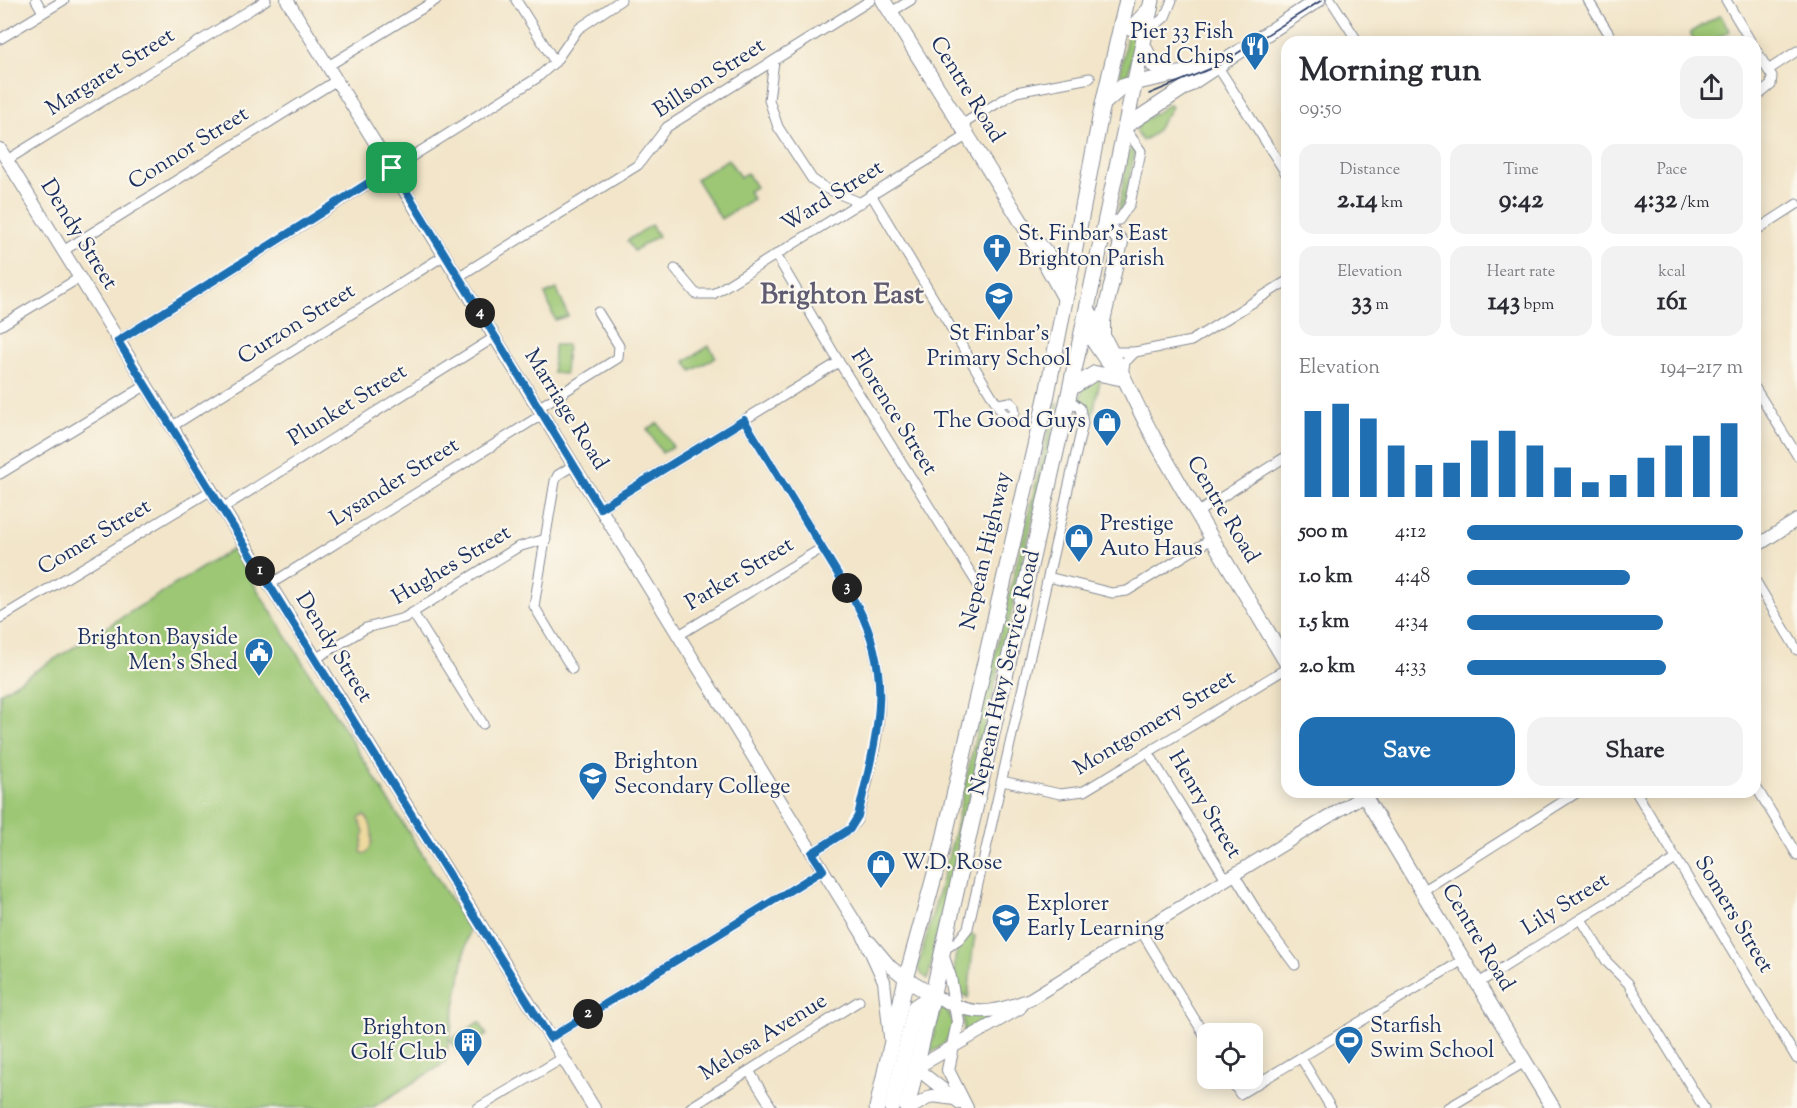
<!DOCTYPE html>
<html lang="en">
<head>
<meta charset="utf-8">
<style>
	:root { --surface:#fff; --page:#f2f2f3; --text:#2b2b33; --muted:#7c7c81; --accent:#1f6fb2 }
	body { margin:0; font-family:"Sorts Mill Goudy",serif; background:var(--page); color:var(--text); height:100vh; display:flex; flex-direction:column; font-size:22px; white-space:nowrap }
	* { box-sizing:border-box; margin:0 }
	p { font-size:20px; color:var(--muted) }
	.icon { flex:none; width:33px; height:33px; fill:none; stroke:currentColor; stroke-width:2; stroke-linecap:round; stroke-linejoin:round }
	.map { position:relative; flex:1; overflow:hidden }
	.details { position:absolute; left:1281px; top:36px; width:480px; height:762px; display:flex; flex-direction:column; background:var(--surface); border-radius:18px; box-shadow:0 3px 15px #0003 }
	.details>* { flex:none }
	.controls { position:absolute; left:1197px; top:1023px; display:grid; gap:12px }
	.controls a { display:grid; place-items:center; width:66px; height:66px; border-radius:12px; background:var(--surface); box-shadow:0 3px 15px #0003; font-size:30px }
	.pin { position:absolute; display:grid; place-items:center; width:51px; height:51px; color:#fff; margin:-26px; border-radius:12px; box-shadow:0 3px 9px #0006 }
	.km { position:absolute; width:30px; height:30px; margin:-15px; border-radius:50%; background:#222; color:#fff; font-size:16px; line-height:30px; text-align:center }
	.round { display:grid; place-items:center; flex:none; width:63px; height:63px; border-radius:18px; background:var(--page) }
	.overview { display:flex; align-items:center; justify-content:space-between; height:102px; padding:0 18px }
	h1 { font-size:33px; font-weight:700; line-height:45px }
	.stats { display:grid; grid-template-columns:repeat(3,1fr); gap:9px; height:102px; padding:6px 18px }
	.stats div { display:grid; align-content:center; border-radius:15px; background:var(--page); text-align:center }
	.stats b { font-size:26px; font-weight:700 }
	.stats small { font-size:16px; font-weight:400 }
	.stats p { font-size:16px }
	.chart { height:168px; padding:12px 18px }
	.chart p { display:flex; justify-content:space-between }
	.chart svg { width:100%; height:108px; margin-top:6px; stroke:var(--accent); stroke-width:6 }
	.cta { display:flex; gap:12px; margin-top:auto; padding:12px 18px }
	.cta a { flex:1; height:69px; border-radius:18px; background:var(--accent); color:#fff; font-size:24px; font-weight:700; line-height:69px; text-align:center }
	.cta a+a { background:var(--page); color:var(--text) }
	ul { padding:0 18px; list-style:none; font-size:20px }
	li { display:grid; grid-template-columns:96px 72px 1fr; align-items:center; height:45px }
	li i { height:15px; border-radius:8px; background:var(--accent) }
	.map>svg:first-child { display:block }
	.green { fill:#9dc774; stroke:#5c7b69; stroke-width:1.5 }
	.sand { fill:#eeda9e; stroke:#84847e; stroke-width:1.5 }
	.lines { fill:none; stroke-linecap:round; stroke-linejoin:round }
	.minor-casing { stroke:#868a94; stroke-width:11 }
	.tertiary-casing { stroke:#868a94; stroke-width:14 }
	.secondary-casing { stroke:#868a94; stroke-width:16 }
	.trunk-casing { stroke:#868a94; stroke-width:17 }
	.minor { stroke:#fff; stroke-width:9 }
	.tertiary { stroke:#fff; stroke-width:12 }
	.secondary { stroke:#fff; stroke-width:14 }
	.trunk { stroke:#fff; stroke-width:15 }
	.tram { stroke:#1b2f5e; stroke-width:1.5 }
	.route-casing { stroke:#fff; stroke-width:12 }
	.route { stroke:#1f6fb2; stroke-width:8 }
	.labels { text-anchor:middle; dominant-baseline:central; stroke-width:4.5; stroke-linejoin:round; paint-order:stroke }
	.poi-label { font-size:22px; fill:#1b2f5e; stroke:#fbf7ec; text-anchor:start }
	.street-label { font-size:22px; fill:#1b2f5e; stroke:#fbf7ec }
	.district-label { font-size:28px; font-weight:bold; fill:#605c72; stroke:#fbf7ec }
</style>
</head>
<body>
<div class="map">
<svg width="1797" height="1108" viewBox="0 0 1797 1108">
	<rect width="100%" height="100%" fill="#fbf7ec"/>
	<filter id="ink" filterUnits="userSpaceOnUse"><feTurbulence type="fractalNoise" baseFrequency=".0167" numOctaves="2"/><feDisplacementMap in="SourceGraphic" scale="12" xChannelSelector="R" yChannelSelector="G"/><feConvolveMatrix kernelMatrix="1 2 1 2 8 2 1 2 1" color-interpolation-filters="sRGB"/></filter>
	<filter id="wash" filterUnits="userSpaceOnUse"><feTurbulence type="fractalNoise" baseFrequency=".008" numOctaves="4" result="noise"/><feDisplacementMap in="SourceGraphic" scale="24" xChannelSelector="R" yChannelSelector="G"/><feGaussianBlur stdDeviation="1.35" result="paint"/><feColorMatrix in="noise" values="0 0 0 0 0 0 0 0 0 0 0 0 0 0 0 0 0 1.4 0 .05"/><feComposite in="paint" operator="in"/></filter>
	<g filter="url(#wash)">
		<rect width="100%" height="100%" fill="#f2e5c9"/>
		<g class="green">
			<polygon points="1720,15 1730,31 1711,42 1695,42 1690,33"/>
			<polygon points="1127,33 1137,33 1128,74 1120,78"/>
			<polygon points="1169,104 1172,107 1154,134 1142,141 1136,131 1139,124"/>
			<polygon points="1133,144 1135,152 1124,203 1117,218 1128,155"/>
			<polygon points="728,159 740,177 747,173 756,187 748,191 753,199 721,219 696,179"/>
			<polygon points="651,225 658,236 634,251 627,241"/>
			<polygon points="557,289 568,316 555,320 545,294"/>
			<polygon points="554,345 567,345 565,374 553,373"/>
			<polygon points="709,346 716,357 692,371 685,361"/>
			<polygon points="1101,377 1092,417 1087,415 1080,402 1083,385"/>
			<polygon points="1059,403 928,979 920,973 918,967 953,839 980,716 1054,407"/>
			<polygon points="658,423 673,447 662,453 647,429"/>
			<polygon points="232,549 469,929 445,1063 372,1108 0,1108 0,693"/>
			<path d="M 972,934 L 975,936 C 971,956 971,977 968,998 L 957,989 C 953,968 951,946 972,934 Z"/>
			<path d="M 941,1006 C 962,1018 950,1048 929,1052 Z"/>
			<polygon points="963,1012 990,1017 991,1020 964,1033"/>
			<polygon points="479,1022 487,1035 458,1052 450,1040"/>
		</g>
		<path class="sand" d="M 364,815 C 373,822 376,846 365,854 L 361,852 L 364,832 L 359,819 Z"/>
	</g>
	<g filter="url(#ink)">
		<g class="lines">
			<g class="minor-casing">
				<g id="minor">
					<polyline points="36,0 43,12"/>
					<polyline points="516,0 555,62"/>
					<polyline points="1331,0 1358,42"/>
					<polyline points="1588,0 1614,42"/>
					<polyline points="1726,0 1751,42"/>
					<polyline points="891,12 911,0"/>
					<polyline points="1147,32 1165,17 1172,0"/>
					<polyline points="0,39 64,0"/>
					<polyline points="1755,48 1768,70"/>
					<polyline points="774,61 769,100 778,127 812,179 825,188 861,203"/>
					<polyline points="1216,64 1287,175"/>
					<polyline points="328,66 436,0"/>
					<polyline points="1755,98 1771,85 1772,76 1768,70 1797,51"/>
					<polyline points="961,125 1016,92 1090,78"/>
					<polyline points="7,160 266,0"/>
					<polyline points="872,196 1001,411 1008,417 1015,412 1014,406 1010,402 998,404"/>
					<polyline points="1105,221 1119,220 1130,204 1141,151 1125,128"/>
					<polyline points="1755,231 1797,204"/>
					<polyline points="63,251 337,80"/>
					<polyline points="776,255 839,362 980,588"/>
					<polyline points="675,269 696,294 713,294 968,135"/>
					<polyline points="458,277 638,165 667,127 871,0"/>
					<polyline points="0,326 79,278"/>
					<polyline points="118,341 537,78 555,62 578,29 621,0"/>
					<polyline points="1114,352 1135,352 1191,341 1287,281"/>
					<polyline points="1123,375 1125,362 1135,352"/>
					<polyline points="1755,388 1797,455"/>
					<polyline points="538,408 618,358 619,346 598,312"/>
					<path d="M 744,420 L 858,607 C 894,677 879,747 857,820 L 850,829 L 812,853"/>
					<polyline points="171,427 445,255"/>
					<polyline points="0,474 145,386"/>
					<polyline points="600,508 839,362"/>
					<polyline points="221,509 495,337"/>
					<polyline points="1198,512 1287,456"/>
					<polyline points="1048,577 1112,593 1127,591 1213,538"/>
					<polyline points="1755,580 1797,650"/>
					<polyline points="269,585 543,414"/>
					<polyline points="413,613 483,724"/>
					<polyline points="0,618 210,491"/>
					<polyline points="679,635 822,548"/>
					<polyline points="315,659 366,628 404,618 518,547 546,539"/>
					<polyline points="572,669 534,606 555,481 558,475 574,465"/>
					<polyline points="1148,752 1226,879"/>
					<polyline points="1002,781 1060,794 1084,791 1287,668"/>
					<polyline points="1755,785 1797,855"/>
					<polyline points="1636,792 1797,1059"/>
					<polyline points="1234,874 1266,926 1295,965"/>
					<polyline points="1422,891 1578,792"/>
					<polyline points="1581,919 1607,962 1628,983 1704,1108"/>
					<polyline points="1141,931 1208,1041"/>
					<polyline points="943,950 958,941 968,928 1083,423 1080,408 1068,399"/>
					<polyline points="1477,984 1676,859"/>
					<polyline points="550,1038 823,870"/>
					<polyline points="1301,1058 1331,1108"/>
					<polyline points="749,1071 772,1108"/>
					<polyline points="1230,1078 1240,1094 1463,960"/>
					<polyline points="478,1108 563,1058"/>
					<polyline points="690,1108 859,1001"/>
					<polyline points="1448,1108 1525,1062"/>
				</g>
			</g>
			<g class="tertiary-casing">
				<g id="tertiary">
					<polyline points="287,0 863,935 884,981 890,1037"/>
					<polyline points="0,149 594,1108"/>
					<polyline points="1755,547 1797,520"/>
					<polyline points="870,942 891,967 906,979"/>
					<polyline points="942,954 950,977 958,1022 948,1070 967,1108"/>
					<path d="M 933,995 C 973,1017 989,1015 1030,999 L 1369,792"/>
					<polyline points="916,1068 1020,1008"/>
					<polyline points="916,1068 960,1103"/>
					<polyline points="911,1108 932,1096 955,1099"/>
				</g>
			</g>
			<g class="secondary-casing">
				<g id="secondary">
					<polyline points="883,0 1029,234 1064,297"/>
					<polyline points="1143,44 1153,65 1175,75"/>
					<polyline points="1135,83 1209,67"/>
					<polyline points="1126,126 1318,0"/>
					<polyline points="1039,244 1068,280"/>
					<path d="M 1087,308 C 1114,350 1130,395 1154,438 C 1196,515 1243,589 1287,664"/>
					<polyline points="1083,326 1106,360 1121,376"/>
					<polyline points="1103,334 1103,321 1121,242 1105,222"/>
					<polyline points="1070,389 1095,373 1119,378"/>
					<polyline points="1362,792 1553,1108"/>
				</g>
			</g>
			<g class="trunk-casing">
				<g id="trunk">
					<polyline points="1121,23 1132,28 1150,9"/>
					<polyline points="1104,103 1122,87 1135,83"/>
					<polyline points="906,979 933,995"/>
					<polyline points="877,1108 906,979 941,852 1047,394 1101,113 1127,0"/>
					<polyline points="892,1108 915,1007 933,995"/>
					<polyline points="907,1108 1068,399 1152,0"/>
				</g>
			</g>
			<use href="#minor" class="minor"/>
			<use href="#tertiary" class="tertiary"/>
			<use href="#secondary" class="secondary"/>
			<use href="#trunk" class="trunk"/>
			<polyline class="tram" points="1149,94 1217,66 1322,0"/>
		</g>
	</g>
	<g class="lines" filter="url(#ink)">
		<g class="route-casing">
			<path id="route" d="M 392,168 L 600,508 L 744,420 L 858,607 C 896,681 875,740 858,816 L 850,829 L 812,853 L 823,870 L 550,1038 L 118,341 Z"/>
		</g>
		<use href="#route" class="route"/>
	</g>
	<defs>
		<g id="restaurant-pin" transform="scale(1.5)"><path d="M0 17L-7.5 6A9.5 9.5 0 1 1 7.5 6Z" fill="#1f6fb2" stroke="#fbf7ec"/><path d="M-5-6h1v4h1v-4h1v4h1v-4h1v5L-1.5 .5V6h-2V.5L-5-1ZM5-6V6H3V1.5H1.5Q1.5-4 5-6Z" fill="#fff"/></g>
		<g id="church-pin" transform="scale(1.5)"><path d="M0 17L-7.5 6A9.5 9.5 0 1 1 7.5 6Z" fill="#1f6fb2" stroke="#fbf7ec"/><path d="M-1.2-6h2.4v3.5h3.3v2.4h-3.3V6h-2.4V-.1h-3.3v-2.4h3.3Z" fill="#fff"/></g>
		<g id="school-pin" transform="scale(1.5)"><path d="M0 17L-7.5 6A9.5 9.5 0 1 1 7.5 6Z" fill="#1f6fb2" stroke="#fbf7ec"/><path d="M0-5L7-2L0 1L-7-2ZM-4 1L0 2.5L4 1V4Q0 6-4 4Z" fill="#fff"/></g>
		<g id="shop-pin" transform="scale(1.5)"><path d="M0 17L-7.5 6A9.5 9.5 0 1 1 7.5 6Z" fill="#1f6fb2" stroke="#fbf7ec"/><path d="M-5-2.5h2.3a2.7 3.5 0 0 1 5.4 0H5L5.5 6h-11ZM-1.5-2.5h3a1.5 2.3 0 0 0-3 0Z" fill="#fff"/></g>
		<g id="civic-pin" transform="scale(1.5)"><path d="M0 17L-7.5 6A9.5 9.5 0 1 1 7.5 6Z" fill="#1f6fb2" stroke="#fbf7ec"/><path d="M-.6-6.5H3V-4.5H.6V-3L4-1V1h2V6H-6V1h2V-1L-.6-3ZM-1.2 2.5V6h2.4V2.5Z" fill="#fff"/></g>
		<g id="stadium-pin" transform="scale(1.5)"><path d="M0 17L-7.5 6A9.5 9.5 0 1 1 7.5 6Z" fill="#1f6fb2" stroke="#fbf7ec"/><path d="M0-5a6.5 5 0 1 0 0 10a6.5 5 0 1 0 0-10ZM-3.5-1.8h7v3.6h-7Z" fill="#fff"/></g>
		<g id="building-pin" transform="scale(1.5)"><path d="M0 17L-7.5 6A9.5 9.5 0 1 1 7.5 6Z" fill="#1f6fb2" stroke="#fbf7ec"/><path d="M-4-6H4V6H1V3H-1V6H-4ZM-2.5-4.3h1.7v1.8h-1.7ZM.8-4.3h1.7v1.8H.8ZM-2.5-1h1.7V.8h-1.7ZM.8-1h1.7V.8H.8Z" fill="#fff"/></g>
	</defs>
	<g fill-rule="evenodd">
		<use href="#restaurant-pin" x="1255" y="46"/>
		<use href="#church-pin" x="997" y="248"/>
		<use href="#school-pin" x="999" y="296"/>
		<use href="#shop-pin" x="1107" y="422"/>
		<use href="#shop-pin" x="1079" y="538"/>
		<use href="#civic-pin" x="259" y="652"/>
		<use href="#school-pin" x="593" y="776"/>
		<use href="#shop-pin" x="881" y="864"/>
		<use href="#school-pin" x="1006" y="918"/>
		<use href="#stadium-pin" x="1349" y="1040"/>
		<use href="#building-pin" x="468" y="1042"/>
	</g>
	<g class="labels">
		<g class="poi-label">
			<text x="1234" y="33" text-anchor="end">Pier 33 Fish<tspan x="1234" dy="25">and Chips</tspan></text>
			<text x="1018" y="235">St. Finbar's East<tspan x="1018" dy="25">Brighton Parish</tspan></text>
			<text x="999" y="335" text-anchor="middle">St Finbar's<tspan x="999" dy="25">Primary School</tspan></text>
			<text x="1086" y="422" text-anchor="end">The Good Guys</text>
			<text x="1100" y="525">Prestige<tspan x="1100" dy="25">Auto Haus</tspan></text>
			<text x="238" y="639" text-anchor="end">Brighton Bayside<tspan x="238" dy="25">Men's Shed</tspan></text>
			<text x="614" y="763">Brighton<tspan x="614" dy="25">Secondary College</tspan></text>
			<text x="902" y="864">W.D. Rose</text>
			<text x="1027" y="905">Explorer<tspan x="1027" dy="25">Early Learning</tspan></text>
			<text x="1370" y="1027">Starfish<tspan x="1370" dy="25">Swim School</tspan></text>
			<text x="447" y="1029" text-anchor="end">Brighton<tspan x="447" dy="25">Golf Club</tspan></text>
		</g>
		<g class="street-label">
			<text transform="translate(111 73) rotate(-32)">Margaret Street</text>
			<text transform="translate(710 79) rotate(-33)">Billson Street</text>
			<text transform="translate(966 90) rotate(58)">Centre Road</text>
			<text transform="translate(189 149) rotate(-32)">Connor Street</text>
			<text transform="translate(833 197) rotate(-32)">Ward Street</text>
			<text transform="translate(78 235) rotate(58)">Dendy Street</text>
			<text transform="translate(297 325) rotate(-32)">Curzon Street</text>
			<text transform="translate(348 406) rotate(-32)">Plunket Street</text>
			<text transform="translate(565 410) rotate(58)">Marriage Road</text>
			<text transform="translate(893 413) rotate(58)">Florence Street</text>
			<text transform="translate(395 483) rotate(-32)">Lysander Street</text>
			<text transform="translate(1222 510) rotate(59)">Centre Road</text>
			<text transform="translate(95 538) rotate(-31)">Comer Street</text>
			<text transform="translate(987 551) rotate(-77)">Nepean Highway</text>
			<text transform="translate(452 566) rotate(-31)">Hughes Street</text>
			<text transform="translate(740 575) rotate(-31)">Parker Street</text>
			<text transform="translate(333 648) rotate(58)">Dendy Street</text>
			<text transform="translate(1006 673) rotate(-77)">Nepean Hwy Service Road</text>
			<text transform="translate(1155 724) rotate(-31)">Montgomery Street</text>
			<text transform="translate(1204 805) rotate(59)">Henry Street</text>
			<text transform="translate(1566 905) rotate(-32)">Lily Street</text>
			<text transform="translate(1733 915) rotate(59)">Somers Street</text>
			<text transform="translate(1477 938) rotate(59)">Centre Road</text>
			<text transform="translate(764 1038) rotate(-32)">Melosa Avenue</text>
		</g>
		<g class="district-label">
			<text x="842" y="296">Brighton East</text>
		</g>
	</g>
</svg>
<div class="controls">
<a><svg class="icon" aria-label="locate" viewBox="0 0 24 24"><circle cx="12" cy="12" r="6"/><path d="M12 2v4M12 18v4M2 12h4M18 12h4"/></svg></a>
</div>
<div class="pin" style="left:392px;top:168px;background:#1e9e55"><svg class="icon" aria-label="arrive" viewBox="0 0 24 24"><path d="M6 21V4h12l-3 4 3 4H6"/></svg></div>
<b class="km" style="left:260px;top:571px">1</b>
<b class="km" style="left:588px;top:1014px">2</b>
<b class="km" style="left:847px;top:588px">3</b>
<b class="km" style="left:480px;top:313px">4</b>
<section class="details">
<div class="overview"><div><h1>Morning run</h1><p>09:50</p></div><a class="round"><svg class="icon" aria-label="share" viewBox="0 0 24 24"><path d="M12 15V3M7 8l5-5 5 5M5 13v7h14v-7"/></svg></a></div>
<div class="stats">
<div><p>Distance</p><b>2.14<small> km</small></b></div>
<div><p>Time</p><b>9:42</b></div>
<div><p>Pace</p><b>4:32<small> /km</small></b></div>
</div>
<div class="stats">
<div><p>Elevation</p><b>33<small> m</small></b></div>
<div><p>Heart rate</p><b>143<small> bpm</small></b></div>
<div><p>kcal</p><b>161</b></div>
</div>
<div class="chart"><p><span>Elevation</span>194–217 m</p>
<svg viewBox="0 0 160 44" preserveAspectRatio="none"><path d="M5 44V9M15 44V6M25 44V12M35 44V23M45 44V31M55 44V30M65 44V21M75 44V17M85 44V23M95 44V32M105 44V38M115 44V35M125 44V28M135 44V23M145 44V19M155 44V14"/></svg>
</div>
<ul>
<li><b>500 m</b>4:12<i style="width:100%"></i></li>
<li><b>1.0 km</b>4:48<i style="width:59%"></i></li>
<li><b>1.5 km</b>4:34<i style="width:71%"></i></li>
<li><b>2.0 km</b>4:33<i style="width:72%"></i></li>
</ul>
<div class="cta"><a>Save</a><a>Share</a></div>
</section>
</div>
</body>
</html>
